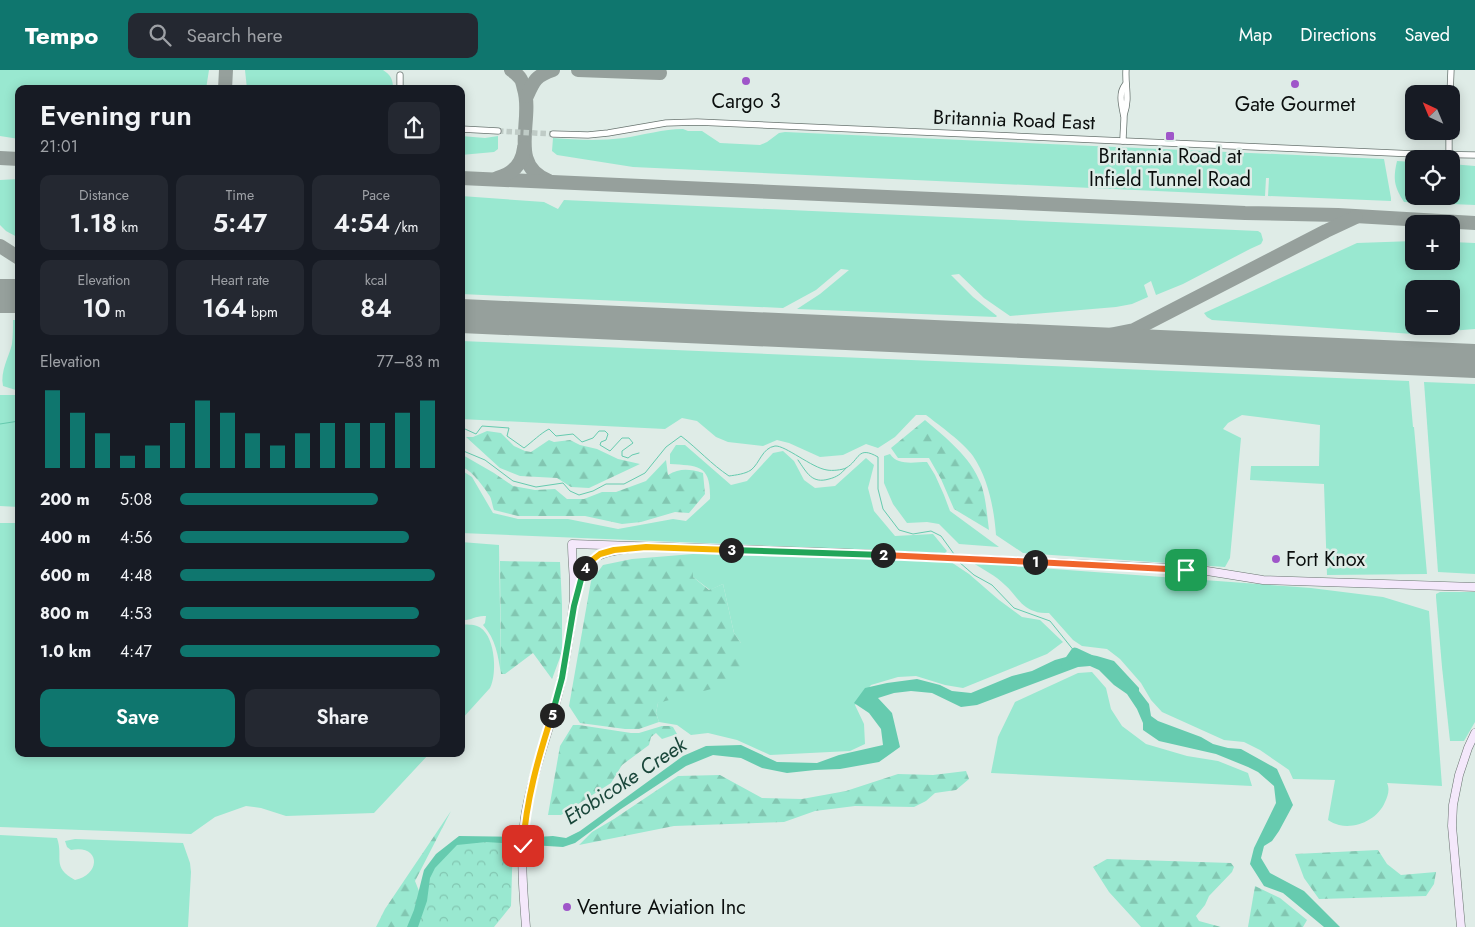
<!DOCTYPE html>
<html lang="en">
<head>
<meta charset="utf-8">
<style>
	:root { --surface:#171b24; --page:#242831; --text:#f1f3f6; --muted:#9ea1a6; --accent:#0f766e }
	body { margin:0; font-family:Jost,sans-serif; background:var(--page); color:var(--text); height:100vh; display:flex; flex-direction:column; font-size:19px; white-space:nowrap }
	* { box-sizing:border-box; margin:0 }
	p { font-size:16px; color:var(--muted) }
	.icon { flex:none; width:28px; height:28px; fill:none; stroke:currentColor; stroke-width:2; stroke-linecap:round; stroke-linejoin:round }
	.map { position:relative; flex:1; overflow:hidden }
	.details { position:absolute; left:15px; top:15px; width:450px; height:672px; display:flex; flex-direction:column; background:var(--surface); border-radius:10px; box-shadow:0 2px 12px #0003 }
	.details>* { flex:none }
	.needle { width:32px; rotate:316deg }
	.fabs { position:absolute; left:1405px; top:15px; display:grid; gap:10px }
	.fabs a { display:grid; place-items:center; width:55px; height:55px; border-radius:10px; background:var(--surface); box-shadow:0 2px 12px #0003; font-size:25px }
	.pin { position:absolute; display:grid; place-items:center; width:42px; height:42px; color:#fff; margin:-21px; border-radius:10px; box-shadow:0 2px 8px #0006 }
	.km { position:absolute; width:25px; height:25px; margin:-12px; border-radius:50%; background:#222; color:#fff; font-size:14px; line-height:25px; text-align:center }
	.round { display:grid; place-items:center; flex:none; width:52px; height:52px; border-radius:10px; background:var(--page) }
	.headline { display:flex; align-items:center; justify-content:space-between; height:85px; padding:0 25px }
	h1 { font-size:28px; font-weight:600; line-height:38px }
	.stats { display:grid; grid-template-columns:repeat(3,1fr); gap:8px; height:85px; padding:5px 25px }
	.stats div { display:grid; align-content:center; border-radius:10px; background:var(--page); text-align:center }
	.stats b { font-size:25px; font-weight:600 }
	.stats small { font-size:14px; font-weight:400 }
	.stats p { font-size:14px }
	.chart { height:140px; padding:10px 25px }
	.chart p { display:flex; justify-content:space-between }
	.chart svg { width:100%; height:90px; margin-top:5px; stroke:var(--accent); stroke-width:6 }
	.primary-button { display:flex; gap:10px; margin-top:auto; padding:10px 25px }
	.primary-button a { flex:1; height:58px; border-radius:10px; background:var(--accent); color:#fff; font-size:20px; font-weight:600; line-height:58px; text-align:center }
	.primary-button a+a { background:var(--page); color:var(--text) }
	ul { padding:0 25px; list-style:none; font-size:16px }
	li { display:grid; grid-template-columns:80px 60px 1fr; align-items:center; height:38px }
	li i { height:12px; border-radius:6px; background:var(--accent) }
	header { display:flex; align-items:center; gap:30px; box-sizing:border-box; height:70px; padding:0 25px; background:var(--accent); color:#fff }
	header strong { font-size:24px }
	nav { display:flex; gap:28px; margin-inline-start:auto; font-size:18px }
	.search { width:350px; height:45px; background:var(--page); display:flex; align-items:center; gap:12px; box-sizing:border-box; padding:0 18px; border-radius:10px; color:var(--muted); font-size:19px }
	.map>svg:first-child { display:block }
	.grass { fill:#99e8d0; fill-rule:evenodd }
	.forest { fill:url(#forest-firs) }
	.park { fill:url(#park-crowns) }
	.water { fill:#66cbaf }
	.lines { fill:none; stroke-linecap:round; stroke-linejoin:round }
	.stream { stroke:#66cbaf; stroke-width:1 }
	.river { stroke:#66cbaf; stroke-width:9 }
	.taxiway { stroke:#96a09c; stroke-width:14 }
	.runway { stroke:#96a09c; stroke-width:34 }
	.street-tunnel { stroke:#bfcbc6; stroke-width:5.5; stroke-dasharray:5.5 3; stroke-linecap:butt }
	.street-casing { stroke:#697470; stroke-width:7 }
	.secondary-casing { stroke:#697470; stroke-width:9 }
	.street { stroke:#fff; stroke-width:5.5 }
	.secondary { stroke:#f4e8fb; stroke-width:8 }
	.split-1-casing { stroke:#fff; stroke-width:10 }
	.split-2-casing { stroke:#fff; stroke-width:10 }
	.split-3-casing { stroke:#fff; stroke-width:10 }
	.split-4-casing { stroke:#fff; stroke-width:10 }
	.split-5-casing { stroke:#fff; stroke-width:10 }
	.split-6-casing { stroke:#fff; stroke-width:10 }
	.split-1 { stroke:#f0652b; stroke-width:6 }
	.split-2 { stroke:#f0652b; stroke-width:6 }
	.split-3 { stroke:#22a559; stroke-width:6 }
	.split-4 { stroke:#f5b400; stroke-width:6 }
	.split-5 { stroke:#22a559; stroke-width:6 }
	.split-6 { stroke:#f5b400; stroke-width:6 }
	.poi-dot { fill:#9f56c9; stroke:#dfece7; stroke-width:2 }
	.labels { text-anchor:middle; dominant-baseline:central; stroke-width:5; stroke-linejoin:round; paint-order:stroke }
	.poi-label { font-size:20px; fill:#0a0e0d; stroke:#dfece7 }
	.street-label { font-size:20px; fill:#0a0e0d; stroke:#dfece7 }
	.water-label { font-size:21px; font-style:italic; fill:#1a473b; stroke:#dfece7 }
</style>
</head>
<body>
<header>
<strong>Tempo</strong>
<div class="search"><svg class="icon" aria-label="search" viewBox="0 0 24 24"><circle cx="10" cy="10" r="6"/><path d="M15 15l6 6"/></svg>Search here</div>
<nav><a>Map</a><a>Directions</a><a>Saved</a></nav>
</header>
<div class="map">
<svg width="1475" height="857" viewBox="0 0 1475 857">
	<defs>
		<pattern id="forest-firs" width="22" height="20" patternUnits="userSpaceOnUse" patternTransform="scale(1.25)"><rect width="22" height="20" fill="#99e8d0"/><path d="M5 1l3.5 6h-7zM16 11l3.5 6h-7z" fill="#82c6b1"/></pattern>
		<pattern id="park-crowns" width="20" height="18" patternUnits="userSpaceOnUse" patternTransform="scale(1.25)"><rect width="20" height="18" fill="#99e8d0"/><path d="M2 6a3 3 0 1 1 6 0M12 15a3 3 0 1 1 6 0" fill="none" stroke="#82c6b1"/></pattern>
	</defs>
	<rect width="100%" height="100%" fill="#dfece7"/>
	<g class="grass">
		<polygon points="0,0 209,0 206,19 19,19 19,69 0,66"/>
		<path d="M 245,0 L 383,0 C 391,5 393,10 393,19 L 247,19 Z"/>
		<path d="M 683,59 L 688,61 L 702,61 L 720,73 L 760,75 L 767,72 L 779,63 L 785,62 L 1384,89 L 1391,128 L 1391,131 L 1268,126 L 1269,108 L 1266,108 L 1265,126 L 633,97 L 557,85 L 552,81 L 553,68 C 577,70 600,71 624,68 C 644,65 663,59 683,59 Z"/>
		<polygon points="461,66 485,68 498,66 498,79 494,82 461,85"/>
		<path d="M 1397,91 L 1414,92 L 1414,126 L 1451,126 L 1451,94 L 1475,96 L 1475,135 L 1404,132 C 1394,116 1393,109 1397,91 Z"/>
		<polygon points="19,109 19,168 6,161 0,155 0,110"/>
		<polygon points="461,126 544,132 558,139 564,130 1258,161 1261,163 1263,170 1261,174 1250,179 1183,214 1156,225 1151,211 1144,215 1148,227 1132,234 1116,237 1010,246 984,228 959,204 951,205 973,227 997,246 996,247 797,239 820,224 849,200 841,199 816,220 783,238 461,224"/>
		<path d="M 1414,171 L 1414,191 L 1451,191 L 1451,172 L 1475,173 L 1475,259 L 1413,264 L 1212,250 L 1207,247 L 1204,243 L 1357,173 ZM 1414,219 L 1451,219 L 1451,256 L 1414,256 Z"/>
		<path d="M 13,250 L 19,250 L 19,321 L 3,316 C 0,301 9,287 12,274 C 13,266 13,257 13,250 Z"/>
		<path d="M 461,271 L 1409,311 L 1413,357 L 1414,357 L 1427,504 L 1327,505 L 1324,414 L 1250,410 L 1251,396 L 1319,396 L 1320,355 L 1242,345 L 1228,353 L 1223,359 L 1241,368 L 1230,488 L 1225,497 L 1023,483 L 996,465 C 994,438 988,408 973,386 C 963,372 940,356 926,345 L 916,345 L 895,367 L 878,378 L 866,374 L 843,385 L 820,387 L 789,373 L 777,370 L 763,376 L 728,372 L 716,367 L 697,351 L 682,348 L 665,359 L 461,349 Z"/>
		<polygon points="1424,312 1475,314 1475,504 1438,502"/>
		<polygon points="0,325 19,325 19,437 0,436"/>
		<path d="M 676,375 L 685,375 L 731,415 L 747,411 L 773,383 L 783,381 L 794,391 L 804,410 L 815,418 L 835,416 L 866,388 L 874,395 L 868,418 L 874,441 L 895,466 L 933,464 L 947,481 L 945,483 L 461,463 L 461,400 L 472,407 L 493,443 L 518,449 L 568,449 L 618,459 L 673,449 L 686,451 L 710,429 C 711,394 698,396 670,394 L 670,384 Z"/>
		<path d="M 890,384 C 898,396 914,392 927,392 L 935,405 L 944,425 L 950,441 L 999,477 L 959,474 L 939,454 L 927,452 L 907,453 L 893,434 L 884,413 L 884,386 Z"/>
		<polygon points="0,453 19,453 19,684 429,684 374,743 286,746 261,738 246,736 215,747 191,764 0,757"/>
		<path d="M 461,472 L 499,475 L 501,604 C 498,586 496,569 483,555 L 485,553 L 486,546 C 476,545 471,551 461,550 Z"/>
		<polygon points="693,484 951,492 969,504 999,530 1022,547 1040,550 1063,572 1047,584 963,618 945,615 916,606 898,607 871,615 855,635 864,654 865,674 850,681 770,685 737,670 708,663 691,665 677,655 659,652 656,643 658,633 741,573 734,563 723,514 710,520 693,507"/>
		<path d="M 973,493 L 1311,518 L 1383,527 L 1429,541 L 1442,716 L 1387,713 C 1390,719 1388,726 1385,732 C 1378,749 1357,759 1339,755 C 1335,754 1331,752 1328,750 L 1335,710 L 1293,709 L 1289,700 L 1260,680 L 1244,672 L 1224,670 L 1162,642 L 1151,630 L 1141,613 L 1120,589 L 1107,579 L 1082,576 L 1073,570 L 1049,543 C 1044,543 1038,543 1034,541 C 1020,537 1015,523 1005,515 C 995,505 984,500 973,493 Z"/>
		<polygon points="1440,522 1475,522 1475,652 1464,671 1450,671 1442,597 1436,527 1436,524"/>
		<path d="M 461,554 C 466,555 473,554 477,556 C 495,562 498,603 490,618 L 461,650 Z"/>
		<polygon points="1092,602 1106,618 1111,639 1122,656 1146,674 1187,686 1218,691 1248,703 1252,716 991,703 998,667 1015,632 1078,603"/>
		<path d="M 0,765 L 57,768 C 64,788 51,797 75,810 C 102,804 100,774 71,780 L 67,777 L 65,771 L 75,769 L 183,773 L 190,793 L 191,802 L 188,857 L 0,857 Z"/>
	</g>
	<g class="forest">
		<path d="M 925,350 C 947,369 970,386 981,414 C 986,428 987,445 989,460 L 954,439 L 941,409 L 929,388 L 898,388 L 891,378 Z"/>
		<polygon points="487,361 501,363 514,376 525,381 531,382 549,370 554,372 570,370 580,375 597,379 618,389 640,394 589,418 571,417 557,408 520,406 500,398 466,367 473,367"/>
		<path d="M 461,384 L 494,403 L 513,416 L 535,420 L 555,419 L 567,429 L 584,429 L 602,422 L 616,422 L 646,411 L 666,390 L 668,405 C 680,398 689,399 703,403 L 705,424 L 689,443 L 675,442 L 641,452 L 622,454 L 585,446 L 518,446 L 494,440 C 492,435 492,429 489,425 C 484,417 470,398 461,397 Z"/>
		<polygon points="693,484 693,507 709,520 723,514 734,563 741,573 744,583 738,612 658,633 656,643 659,652 639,659 625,659 580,653 569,636 591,511 603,495 632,489"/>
		<polygon points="500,491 560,492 562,534 562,582 552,609 533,583 505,604 501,604"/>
		<polygon points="573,655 579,655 631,663 639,663 662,656 670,656 673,657 677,664 662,669 656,663 651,667 649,675 622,695 611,713 561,745 548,745 560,676"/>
		<polygon points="966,701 969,709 956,720 935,723 926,731 914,737 855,736 815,741 784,752 674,756 579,775 592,762 614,749 678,706 720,705 762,728 802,729 846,721 898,704 933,705"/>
		<polygon points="451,741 415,811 421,826 410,857 376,857 385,839"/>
		<polygon points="1378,780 1387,794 1401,805 1436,802 1434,814 1426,826 1319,829 1304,808 1295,784"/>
		<polygon points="1107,789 1231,793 1234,797 1232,802 1209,826 1205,835 1196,846 1199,851 1221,857 1141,857 1109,822 1093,797"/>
		<polygon points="1255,816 1280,828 1307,850 1303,857 1248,857"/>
	</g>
	<polygon class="park" points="513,769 511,836 494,857 416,857 426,807 455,772"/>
	<polygon class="water" points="1081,583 1097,586 1114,591 1139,618 1139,621 1149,634 1151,646 1158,651 1201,667 1213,674 1228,678 1241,679 1277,699 1293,735 1279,761 1272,771 1264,776 1261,788 1270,803 1304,821 1340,857 1324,857 1283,823 1264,816 1250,794 1254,778 1276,733 1274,716 1258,702 1248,697 1216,684 1159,671 1143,660 1143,653 1137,639 1127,624 1114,615 1099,600 1090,596 1078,597 977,635 961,637 932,623 911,621 894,623 878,628 892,643 900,677 879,692 840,699 815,700 787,703 762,698 741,688 713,685 686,696 621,739 575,773 563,777 486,772 457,775 435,798 430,808 427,831 418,857 407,857 414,840 424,800 436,784 459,766 537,767 553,766 566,768 580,761 683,686 706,676 741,675 777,692 817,693 839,685 883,675 881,659 869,643 854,633 865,618 887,613 917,609 940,615 952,621 971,623 1012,606 1032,601 1055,590"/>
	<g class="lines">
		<g class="stream">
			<polyline points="0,354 19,351"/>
			<path d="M 465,359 L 476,364 L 482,356 L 509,358 L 507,366 L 524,378 C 532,372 541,363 549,359 L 556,366 L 573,364 L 582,372 L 593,368 L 599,361 L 605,361 L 608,364 L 606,370 L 601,372 L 600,375 L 610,381 L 622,368 L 629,368 L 633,373 L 622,381 L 622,386 L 628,388 L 632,385 L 639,383"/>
			<path d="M 461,380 L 485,390 L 513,411 L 536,417 L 563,413 L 570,421 L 579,425 L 593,421 L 606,414 L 624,414 L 645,403 L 666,377 L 681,366 C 698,379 711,394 729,406 C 736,405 745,404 751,400 C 760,393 762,378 775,376 C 785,375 812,398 827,400 C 832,401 842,400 846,398 C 860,390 857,375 878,387 L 878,419 L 883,439 L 899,460 L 913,464 L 931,461 L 941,466 L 954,484"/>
			<path d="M 798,390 C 807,403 812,414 829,409 C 837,407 841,404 846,398"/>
			<polyline points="959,492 974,505 992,515 1014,538 1050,551 1075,582"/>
		</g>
		<polyline class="river" points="1066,595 1075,582 1090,589"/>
		<g class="taxiway">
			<path d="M 511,0 C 514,2 518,5 520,8 C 522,10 523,15 524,19 C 534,50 507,95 549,111"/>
			<polyline points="578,0 660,3"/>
			<polyline points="225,19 226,0"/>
			<path d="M 527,26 C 534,10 536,6 553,0"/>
			<polyline points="0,88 19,89"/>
			<polyline points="461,108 1245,143 1338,145 1475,153"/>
			<path d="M 497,108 C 513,104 522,94 524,78"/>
			<polyline points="0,176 19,188"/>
			<polyline points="1051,272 1089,269 1134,260 1326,161 1356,147"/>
			<polyline points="1464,290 1475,289"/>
		</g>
		<g class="runway">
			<polyline points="0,226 19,226"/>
			<polyline points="461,246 1475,291"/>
		</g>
		<polyline class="street-tunnel" points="498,61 553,64"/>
		<g class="street-casing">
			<g id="street">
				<polyline points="400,19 400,5"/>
				<polyline points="1450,24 1451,0"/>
				<path d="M 1124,45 C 1130,28 1125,17 1126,0"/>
				<polyline points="461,59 498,61"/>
				<polyline points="553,64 588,65 608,63 666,53 697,52 1415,84 1475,85"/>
				<path d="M 1123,71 C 1123,63 1124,54 1124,47 C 1122,36 1118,24 1125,15"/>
				<polyline points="1449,85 1449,61"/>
			</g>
		</g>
		<g class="secondary-casing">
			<g id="secondary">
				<path d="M 576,527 C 586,492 588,483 627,479"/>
				<path d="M 526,857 C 523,820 520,783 525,747 C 531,709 545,673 555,636 C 564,604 569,571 573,538 C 576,517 572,495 572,474 L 844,483 L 1186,499 L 1207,501 L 1263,510 L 1475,517"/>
				<polyline points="1461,857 1452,756 1453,735 1459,705 1468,678 1475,663"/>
			</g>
		</g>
		<use href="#street" class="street"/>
		<use href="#secondary" class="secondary"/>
	</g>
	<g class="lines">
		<g class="split-1-casing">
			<polyline id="split-1" points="1035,492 1186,500"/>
		</g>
		<g class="split-2-casing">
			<polyline id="split-2" points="883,485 1035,492"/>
		</g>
		<g class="split-3-casing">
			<polyline id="split-3" points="731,480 883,485"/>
		</g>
		<g class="split-4-casing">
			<polyline id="split-4" points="585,498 591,491 600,484 614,480 646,477 731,480"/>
		</g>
		<g class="split-5-casing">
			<polyline id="split-5" points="552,645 562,608 574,536 583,502 585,498"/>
		</g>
		<g class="split-6-casing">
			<path id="split-6" d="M 523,776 C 526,731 538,688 552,645"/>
		</g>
		<use href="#split-1" class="split-1"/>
		<use href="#split-2" class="split-2"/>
		<use href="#split-3" class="split-3"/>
		<use href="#split-4" class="split-4"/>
		<use href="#split-5" class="split-5"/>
		<use href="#split-6" class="split-6"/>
	</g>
	<g class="poi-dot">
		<circle cx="746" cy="11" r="5"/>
		<circle cx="1295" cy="14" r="5"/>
		<rect x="1165" y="61" width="10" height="10" rx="2.5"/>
		<circle cx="1276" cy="489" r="5"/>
		<circle cx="567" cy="837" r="5"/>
	</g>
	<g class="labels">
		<g class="poi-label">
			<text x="746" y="31">Cargo 3</text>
			<text x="1295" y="34">Gate Gourmet</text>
			<text x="1170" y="86">Britannia Road at<tspan x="1170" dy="23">Infield Tunnel Road</tspan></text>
			<text x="1286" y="489" text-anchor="start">Fort Knox</text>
			<text x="577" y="837" text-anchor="start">Venture Aviation Inc</text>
		</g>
		<g class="street-label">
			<text transform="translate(1014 50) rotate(2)">Britannia Road East</text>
		</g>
		<g class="water-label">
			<text transform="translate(625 711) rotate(-33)">Etobicoke Creek</text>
		</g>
	</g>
</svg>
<div class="fabs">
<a><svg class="needle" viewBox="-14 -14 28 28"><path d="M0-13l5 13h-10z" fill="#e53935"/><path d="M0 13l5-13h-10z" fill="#9ea1a6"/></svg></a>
<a><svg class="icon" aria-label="locate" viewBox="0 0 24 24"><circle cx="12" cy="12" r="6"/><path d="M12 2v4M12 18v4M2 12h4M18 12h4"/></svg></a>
<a>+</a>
<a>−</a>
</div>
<div class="pin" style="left:1186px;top:500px;background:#1e9e55"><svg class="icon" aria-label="arrive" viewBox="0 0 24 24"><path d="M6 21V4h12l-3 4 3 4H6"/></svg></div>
<div class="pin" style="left:523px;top:776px;background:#d93025"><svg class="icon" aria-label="check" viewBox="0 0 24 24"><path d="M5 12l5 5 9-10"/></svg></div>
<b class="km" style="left:1035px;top:492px">1</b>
<b class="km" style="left:883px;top:485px">2</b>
<b class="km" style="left:731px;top:480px">3</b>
<b class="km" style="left:585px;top:498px">4</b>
<b class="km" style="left:552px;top:645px">5</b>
<section class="details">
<div class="headline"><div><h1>Evening run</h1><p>21:01</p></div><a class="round"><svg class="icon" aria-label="share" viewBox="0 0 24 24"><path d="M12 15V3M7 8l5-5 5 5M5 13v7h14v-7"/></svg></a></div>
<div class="stats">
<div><p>Distance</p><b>1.18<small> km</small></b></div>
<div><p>Time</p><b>5:47</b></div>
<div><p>Pace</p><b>4:54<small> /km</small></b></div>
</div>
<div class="stats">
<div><p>Elevation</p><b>10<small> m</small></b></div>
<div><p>Heart rate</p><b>164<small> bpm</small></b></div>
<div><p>kcal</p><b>84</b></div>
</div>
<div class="chart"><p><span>Elevation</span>77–83 m</p>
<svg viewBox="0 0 160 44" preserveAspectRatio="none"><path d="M5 44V6M15 44V17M25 44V27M35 44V38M45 44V33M55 44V22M65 44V11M75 44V17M85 44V27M95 44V33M105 44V27M115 44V22M125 44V22M135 44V22M145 44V17M155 44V11"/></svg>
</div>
<ul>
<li><b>200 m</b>5:08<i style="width:76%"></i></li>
<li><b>400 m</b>4:56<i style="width:88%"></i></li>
<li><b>600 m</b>4:48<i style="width:98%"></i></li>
<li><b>800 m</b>4:53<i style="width:92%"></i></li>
<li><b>1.0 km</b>4:47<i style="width:100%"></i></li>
</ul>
<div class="primary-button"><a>Save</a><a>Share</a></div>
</section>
</div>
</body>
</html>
